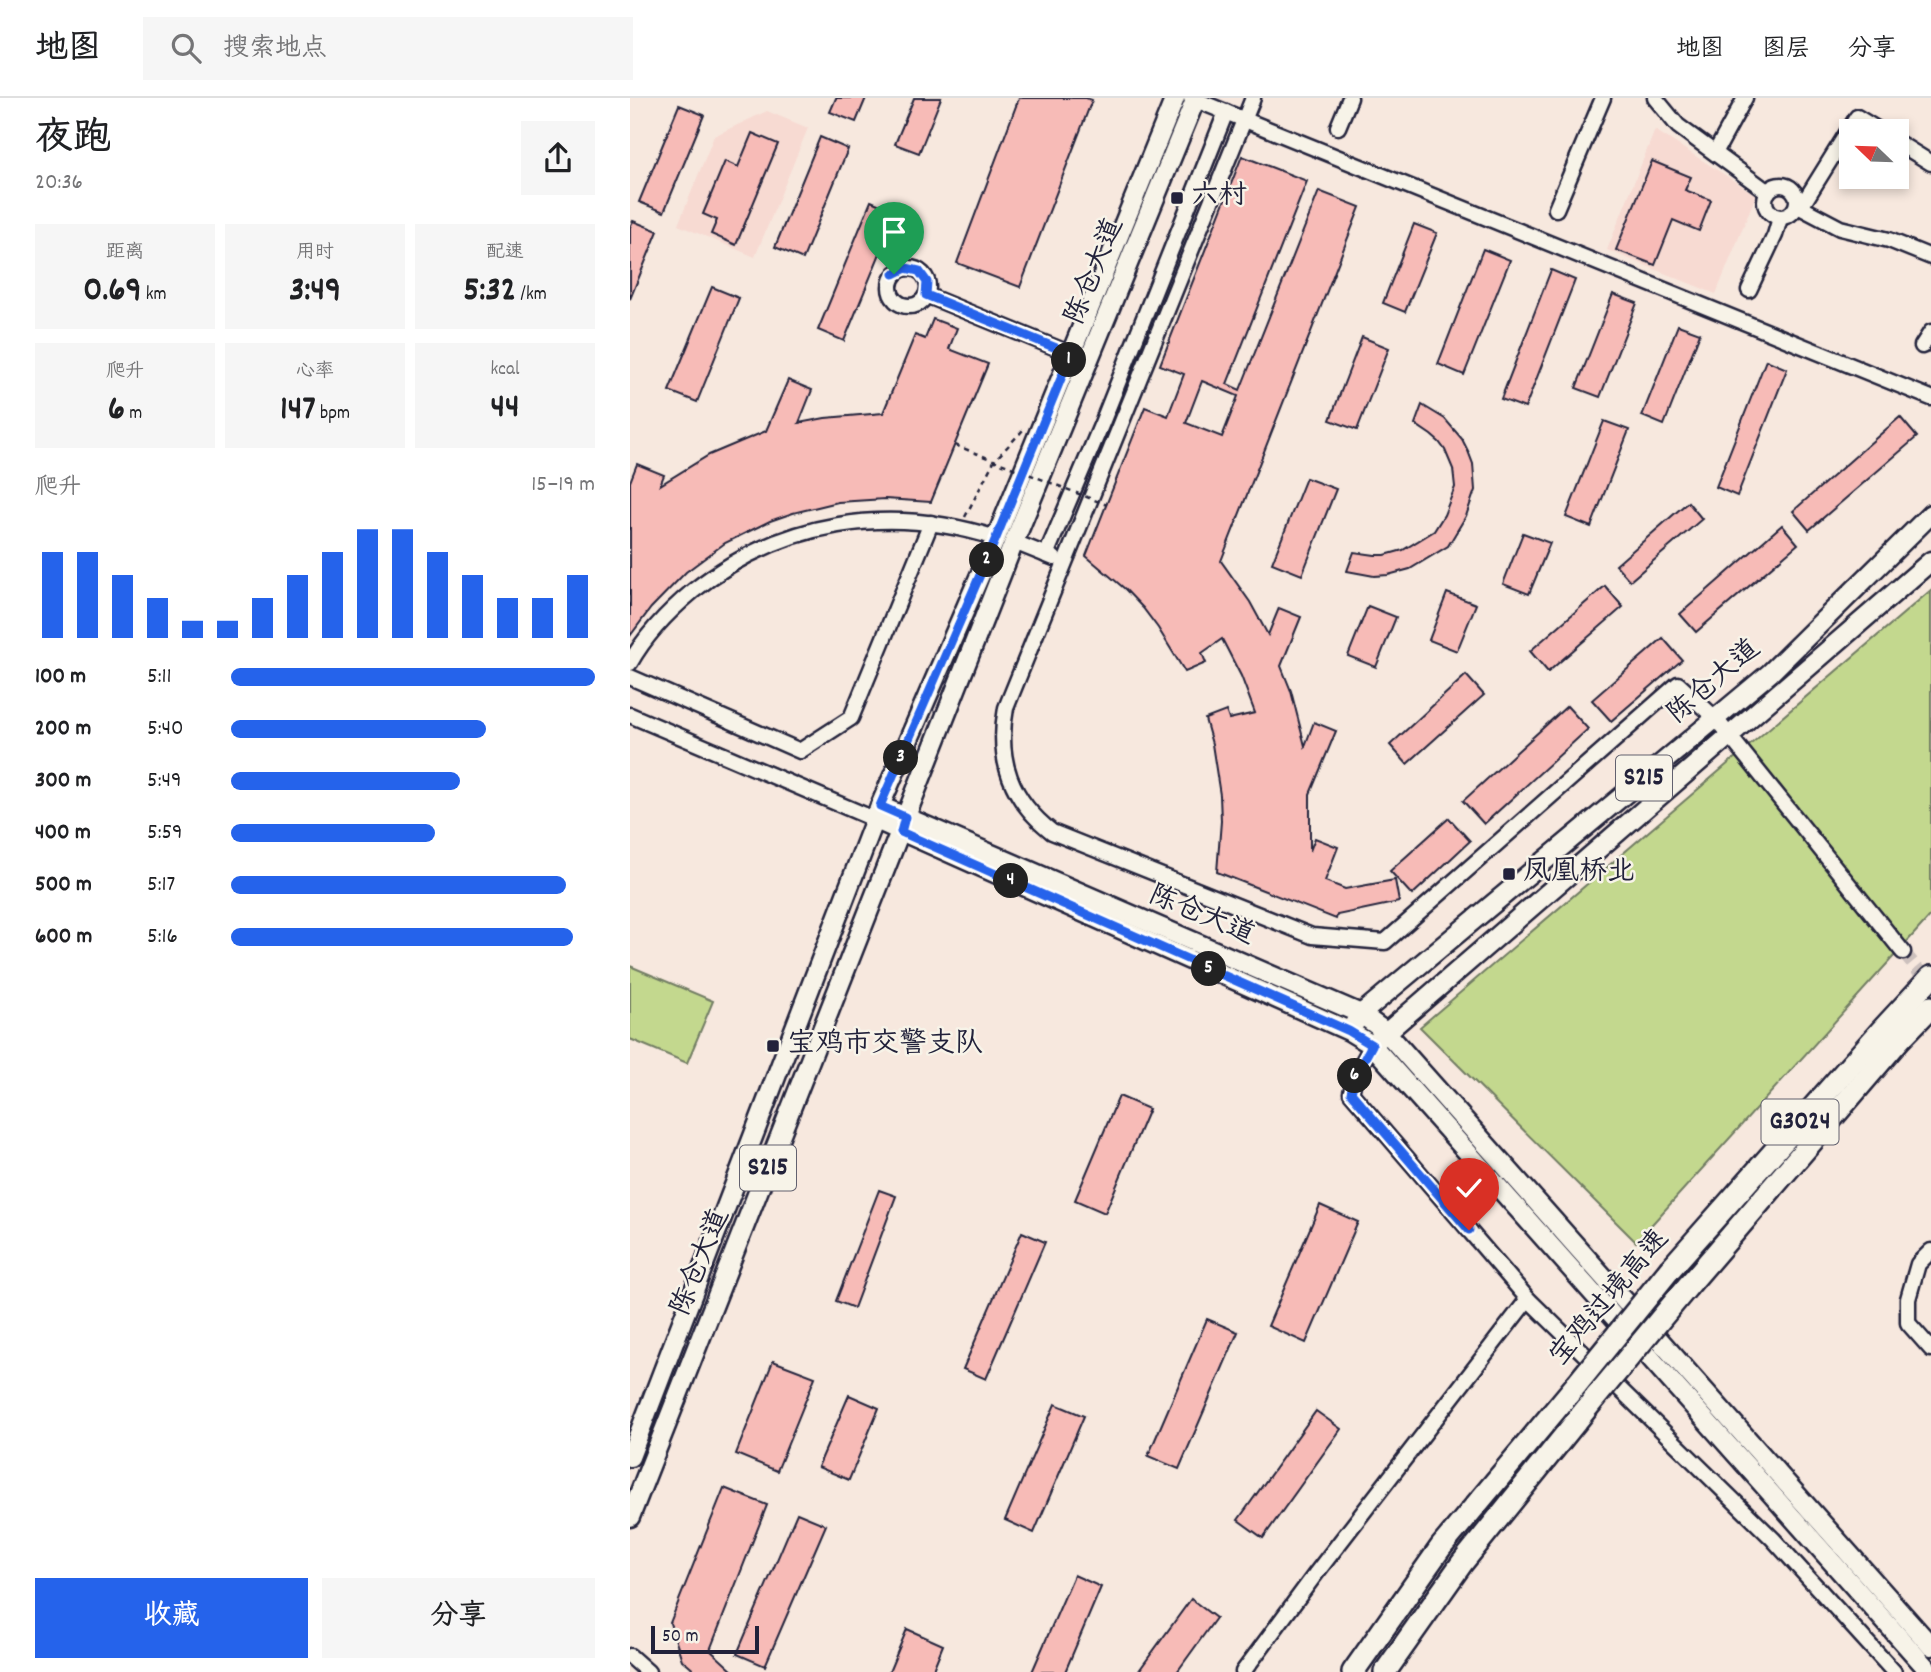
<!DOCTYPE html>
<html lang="zh">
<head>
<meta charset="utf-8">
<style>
	:root { --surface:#fff; --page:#f6f6f6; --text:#202124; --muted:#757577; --line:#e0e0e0; --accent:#2563eb }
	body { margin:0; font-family:Dekko,"LXGW WenKai TC",sans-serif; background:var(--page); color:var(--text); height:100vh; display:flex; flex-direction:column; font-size:26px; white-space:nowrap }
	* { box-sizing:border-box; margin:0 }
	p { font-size:23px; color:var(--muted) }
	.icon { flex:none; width:38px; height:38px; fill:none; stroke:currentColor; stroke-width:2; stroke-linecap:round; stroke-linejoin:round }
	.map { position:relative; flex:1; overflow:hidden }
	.details { display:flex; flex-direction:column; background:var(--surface); width:630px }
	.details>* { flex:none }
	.needle { width:46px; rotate:293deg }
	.buttons { position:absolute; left:1209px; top:21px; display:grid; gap:14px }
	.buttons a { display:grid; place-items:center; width:70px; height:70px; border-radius:0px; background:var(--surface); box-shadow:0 4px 10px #0003; font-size:35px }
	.scale { position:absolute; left:21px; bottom:18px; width:108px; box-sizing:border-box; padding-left:7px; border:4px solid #22223b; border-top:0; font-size:19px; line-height:24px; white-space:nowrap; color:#22223b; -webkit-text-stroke:5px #f7f3e8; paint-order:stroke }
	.pin { position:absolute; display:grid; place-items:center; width:60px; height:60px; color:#fff; margin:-72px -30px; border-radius:50% 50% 50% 0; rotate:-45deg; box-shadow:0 0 7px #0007 }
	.pin .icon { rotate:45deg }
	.km { position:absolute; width:35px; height:35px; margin:-18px; border-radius:50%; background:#222; color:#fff; font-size:19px; line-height:35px; text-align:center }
	.round { display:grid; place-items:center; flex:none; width:74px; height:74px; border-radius:0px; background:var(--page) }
	.summary { display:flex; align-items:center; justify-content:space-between; height:119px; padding:0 35px }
	h1 { font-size:38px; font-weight:700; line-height:52px }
	.figures { display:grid; grid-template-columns:repeat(3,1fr); gap:10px; height:119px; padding:7px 35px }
	.figures div { display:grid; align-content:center; border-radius:0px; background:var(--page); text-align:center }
	.figures b { font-size:35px; font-weight:700 }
	.figures small { font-size:19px; font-weight:400 }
	.figures p { font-size:19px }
	.chart { height:196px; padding:14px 35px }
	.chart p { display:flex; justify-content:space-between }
	.chart svg { width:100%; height:126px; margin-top:7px; stroke:var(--accent); stroke-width:6 }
	.primary-button { display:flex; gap:14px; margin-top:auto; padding:14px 35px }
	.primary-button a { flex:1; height:80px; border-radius:0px; background:var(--accent); color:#fff; font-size:28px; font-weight:700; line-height:80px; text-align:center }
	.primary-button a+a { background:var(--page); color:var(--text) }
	ul { padding:0 35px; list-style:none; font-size:23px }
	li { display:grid; grid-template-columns:112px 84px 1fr; align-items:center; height:52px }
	li i { height:18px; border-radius:9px; background:var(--accent) }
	header { display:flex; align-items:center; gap:42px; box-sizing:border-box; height:98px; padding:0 35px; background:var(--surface); border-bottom:2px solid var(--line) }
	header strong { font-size:33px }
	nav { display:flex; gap:38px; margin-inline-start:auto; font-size:24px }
	.search { width:490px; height:63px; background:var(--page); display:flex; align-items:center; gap:18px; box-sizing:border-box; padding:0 24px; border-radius:0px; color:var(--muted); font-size:26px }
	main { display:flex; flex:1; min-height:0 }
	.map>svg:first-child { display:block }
	.built { fill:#f7dad2 }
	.green { fill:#c3d88e; stroke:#727d64; stroke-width:2 }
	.building { fill:#f7bbb7; stroke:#22223b; stroke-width:2; fill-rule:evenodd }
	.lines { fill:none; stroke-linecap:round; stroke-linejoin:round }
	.minor-tunnel { stroke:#ccc0bd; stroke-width:14; stroke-dasharray:14 7; stroke-linecap:butt }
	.minor-casing { stroke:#22223b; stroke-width:19 }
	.major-casing { stroke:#22223b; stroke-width:23 }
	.highway-casing { stroke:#22223b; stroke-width:26 }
	.path { stroke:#22223b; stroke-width:2.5; stroke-dasharray:5 5; stroke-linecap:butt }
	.minor { stroke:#f7f3e8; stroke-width:14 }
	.major { stroke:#f7f3e8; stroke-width:18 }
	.highway { stroke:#f7f3e8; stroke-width:21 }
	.highway-bridge-casing { stroke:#22223b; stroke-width:26; stroke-linecap:butt }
	.path-bridge { stroke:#22223b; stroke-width:2.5; stroke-dasharray:5 5; stroke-linecap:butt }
	.highway-bridge { stroke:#f7f3e8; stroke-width:21 }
	.route-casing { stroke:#fff; stroke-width:14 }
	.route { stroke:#2563eb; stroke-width:9 }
	.poi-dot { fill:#22223b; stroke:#f7f3e8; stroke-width:2.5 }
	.labels { text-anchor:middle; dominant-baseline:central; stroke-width:5; stroke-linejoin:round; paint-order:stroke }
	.shield { fill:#f7f3e8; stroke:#62616f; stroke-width:2 }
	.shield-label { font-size:26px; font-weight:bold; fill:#22223b }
	.poi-label { font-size:28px; fill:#22223b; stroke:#f7f3e8; text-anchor:start }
	.street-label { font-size:28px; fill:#22223b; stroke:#f7f3e8 }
</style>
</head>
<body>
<header>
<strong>地图</strong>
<div class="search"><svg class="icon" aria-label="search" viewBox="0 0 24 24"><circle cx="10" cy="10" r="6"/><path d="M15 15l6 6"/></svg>搜索地点</div>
<nav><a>地图</a><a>图层</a><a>分享</a></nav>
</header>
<main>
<section class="details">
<div class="summary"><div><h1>夜跑</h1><p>20:36</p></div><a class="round"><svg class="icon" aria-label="share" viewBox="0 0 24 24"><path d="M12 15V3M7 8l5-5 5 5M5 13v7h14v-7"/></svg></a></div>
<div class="figures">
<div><p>距离</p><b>0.69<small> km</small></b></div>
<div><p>用时</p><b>3:49</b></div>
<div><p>配速</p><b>5:32<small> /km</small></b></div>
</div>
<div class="figures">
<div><p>爬升</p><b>6<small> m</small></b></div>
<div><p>心率</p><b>147<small> bpm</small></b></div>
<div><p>kcal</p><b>44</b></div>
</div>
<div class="chart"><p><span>爬升</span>15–19 m</p>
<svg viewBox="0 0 160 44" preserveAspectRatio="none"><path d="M5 44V14M15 44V14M25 44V22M35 44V30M45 44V38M55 44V38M65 44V30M75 44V22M85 44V14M95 44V6M105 44V6M115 44V14M125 44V22M135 44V30M145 44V30M155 44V22"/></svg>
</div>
<ul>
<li><b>100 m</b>5:11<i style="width:100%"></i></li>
<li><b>200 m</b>5:40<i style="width:70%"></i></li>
<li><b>300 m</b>5:49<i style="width:63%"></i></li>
<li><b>400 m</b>5:59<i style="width:56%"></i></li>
<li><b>500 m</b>5:17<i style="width:92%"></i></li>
<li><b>600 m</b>5:16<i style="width:94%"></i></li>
</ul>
<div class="primary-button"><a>收藏</a><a>分享</a></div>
</section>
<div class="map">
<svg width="1301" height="1574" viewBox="0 0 1301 1574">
	<rect width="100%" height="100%" fill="#f7e8de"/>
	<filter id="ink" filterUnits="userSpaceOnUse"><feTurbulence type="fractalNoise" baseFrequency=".0143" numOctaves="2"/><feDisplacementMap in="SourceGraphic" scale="14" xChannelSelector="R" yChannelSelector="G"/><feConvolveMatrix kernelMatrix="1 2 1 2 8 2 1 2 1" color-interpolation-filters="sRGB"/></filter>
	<g filter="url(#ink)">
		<g class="built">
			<polygon points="137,13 178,30 125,159 48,127 84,38"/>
			<polygon points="1025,32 1126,97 1086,196 977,152"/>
		</g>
		<g class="green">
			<polygon points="1301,492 1301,817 1006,1144 790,929"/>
			<polygon points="0,868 83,903 57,965 0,941"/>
		</g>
		<g class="building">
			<polygon points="206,0 236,0 226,24 200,14"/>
			<polygon points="284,0 311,0 289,55 265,46"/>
			<polygon points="389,0 456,0 462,2 390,189 327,165"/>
			<polygon points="49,7 74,17 34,114 9,104"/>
			<polygon points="122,35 148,46 106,147 81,136 87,122 73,116 95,63 108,69"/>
			<polygon points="190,39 218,51 173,161 145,149"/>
			<path d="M 612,58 L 677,83 L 597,286 L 610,292 L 689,93 L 730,109 L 591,463 L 620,504 L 638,537 L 649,510 L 671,519 L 651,568 L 661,593 L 675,648 L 684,624 L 706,633 L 680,696 L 680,753 L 685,740 L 708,749 L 695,783 L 715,791 L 765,782 L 769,804 L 707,817 L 706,821 L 587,774 L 591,723 L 590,697 L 582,646 L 575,621 L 596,613 L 599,621 L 625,615 L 611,578 L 592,541 L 572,555 L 576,565 L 555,574 L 528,530 L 513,510 L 495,491 L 456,458 L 515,309 L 538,318 L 554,276 L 530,267 ZM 572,283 L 608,298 L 592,339 L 556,325 Z"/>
			<polygon points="1022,63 1061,79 1055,92 1081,102 1069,133 1043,122 1025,167 986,152"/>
			<polygon points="241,103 267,114 214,243 188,232"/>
			<polygon points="3,123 28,133 0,201 0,129"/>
			<polygon points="784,126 807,135 775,214 753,205"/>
			<polygon points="853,151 880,162 834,277 808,266"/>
			<polygon points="921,172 945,182 895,310 871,301"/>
			<polygon points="82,189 109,200 67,304 39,293"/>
			<polygon points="983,196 1007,205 970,299 946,290"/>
			<polygon points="303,221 327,230 319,251 358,266 301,404 255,401 208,404 163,415 140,423 95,445 56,474 21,510 0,538 0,384 7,366 34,377 30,387 79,357 136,333 158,282 182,292 169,325 195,320 253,315 285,237 295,241"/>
			<polygon points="1048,227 1070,235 1034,327 1012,318"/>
			<polygon points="732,239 759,250 727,332 700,322"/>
			<polygon points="1136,262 1157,271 1107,398 1086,389"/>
			<polygon points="792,307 815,321 832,341 838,353 843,366 845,392 836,418 818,448 780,471 758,477 744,478 717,473 724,454 745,457 755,457 773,452 804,433 814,417 825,389 823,371 815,352 809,344 801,337 785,326"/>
			<polygon points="1270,319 1287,339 1179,432 1163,413"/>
			<polygon points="974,323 999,332 961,429 936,419"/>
			<polygon points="676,380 706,391 672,477 642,465"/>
			<polygon points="1058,404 1072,421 1000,483 986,467"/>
			<polygon points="1152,427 1168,446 1066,534 1050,516"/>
			<polygon points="893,435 920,445 899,496 873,486"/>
			<polygon points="975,488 993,509 918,574 900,553"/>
			<polygon points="817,495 846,506 827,553 799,542"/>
			<polygon points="738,508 766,519 746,569 718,558"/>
			<polygon points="1033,540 1052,562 981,623 962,602"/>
			<polygon points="836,577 854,597 777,666 760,647"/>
			<polygon points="937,608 958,631 854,726 833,703"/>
			<polygon points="819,720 840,743 782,797 760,773"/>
			<polygon points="489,998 519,1011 475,1115 445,1102"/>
			<polygon points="249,1092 266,1098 224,1210 206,1203"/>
			<polygon points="690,1107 728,1124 676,1245 638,1228"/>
			<polygon points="392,1134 415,1144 356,1281 333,1271"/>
			<polygon points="577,1221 608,1234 549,1371 518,1358"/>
			<polygon points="143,1263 185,1279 147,1373 106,1356"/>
			<polygon points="219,1297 249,1310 219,1382 188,1369"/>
			<polygon points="425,1306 454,1318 404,1435 375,1422"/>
			<polygon points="686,1313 711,1331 633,1440 608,1422"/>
			<polygon points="94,1390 137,1407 80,1552 104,1574 66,1574 52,1562 40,1525"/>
			<polygon points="167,1415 196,1427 135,1568 107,1556"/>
			<polygon points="444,1477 471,1489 435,1574 402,1574"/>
			<polygon points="561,1501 586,1520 547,1574 508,1574"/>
			<polygon points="277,1531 313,1547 302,1574 259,1574"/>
		</g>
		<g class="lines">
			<polyline class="minor-tunnel" points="1273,854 1301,888"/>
			<g class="minor-casing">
				<g id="minor">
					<polyline points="561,0 1301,300"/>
					<path d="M 623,0 L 376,610 C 366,662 381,702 422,734 L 682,838 L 755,844 L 1048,586 L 1086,621 L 1273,854"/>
					<polyline points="1025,0 1048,28 1138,94"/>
					<polyline points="708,29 720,0"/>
					<polyline points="1267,44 1301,65"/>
					<polyline points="1085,55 1115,0"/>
					<circle cx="1151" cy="103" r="16"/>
					<polyline points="1168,108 1210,130 1259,142 1301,159"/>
					<polyline points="1171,109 1227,19 1250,33"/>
					<polyline points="926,111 973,0"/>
					<circle cx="279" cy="189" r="19"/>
					<polyline points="1119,192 1145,137 1150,120"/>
					<polyline points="296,197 441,256"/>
					<polyline points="1292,248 1301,234"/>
					<polyline points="384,444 424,460"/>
					<polyline points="416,457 472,325 596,14"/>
					<path d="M 0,565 C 15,538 39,513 63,493 C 152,422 259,406 366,440"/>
					<polyline points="0,579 170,653 221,620 301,425"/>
					<polyline points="0,617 244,721"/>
					<polyline points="742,947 725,978 721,995 898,1201 1143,1441 1264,1574"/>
					<polyline points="1301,1153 1288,1166 1278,1201 1278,1225 1301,1251"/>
					<polyline points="0,1558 18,1574"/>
					<polyline points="613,1574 687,1474 898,1201"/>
				</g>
			</g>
			<g class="major-casing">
				<g id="major">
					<polyline points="250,708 366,440 545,0"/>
					<polyline points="244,721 719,933 742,947 1301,463"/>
					<polyline points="724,926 731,916 1140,575 1301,416"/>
					<polyline points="742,947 1300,1574"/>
					<polyline points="0,1359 250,708 731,916 757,935 1301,1548"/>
					<polyline points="0,1419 384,444 566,0"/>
				</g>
			</g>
			<g class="highway-casing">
				<g id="highway">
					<polyline points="1041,1170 1250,934 1301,879"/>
					<polyline points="1058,1188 1269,942 1301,909"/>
					<polyline points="723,1574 811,1449 947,1286"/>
					<polyline points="755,1574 832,1465 965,1300"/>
				</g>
			</g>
			<polyline class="path" points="335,419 364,363 393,332"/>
			<use href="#minor" class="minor"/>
			<use href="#major" class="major"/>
			<use href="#highway" class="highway"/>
			<g class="highway-bridge-casing">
				<g id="highway-bridge">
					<polyline points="947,1286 1041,1170"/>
					<polyline points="965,1300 1058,1188"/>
				</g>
			</g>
			<polyline class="path-bridge" points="325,347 477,407"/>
			<use href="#highway-bridge" class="highway-bridge"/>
		</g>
	</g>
	<g class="lines" filter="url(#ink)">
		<g class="route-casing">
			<polyline id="route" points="264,176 276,170 289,173 297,184 296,197 441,256 366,440 250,708 275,719 271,734 719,933 742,947 725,978 721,995 839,1132"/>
		</g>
		<use href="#route" class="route"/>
	</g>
	<g class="poi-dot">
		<rect x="540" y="93" width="14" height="14" rx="3.5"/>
		<rect x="872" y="769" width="14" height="14" rx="3.5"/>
		<rect x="136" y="941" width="14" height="14" rx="3.5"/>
	</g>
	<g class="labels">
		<g class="shield">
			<rect x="986" y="657.5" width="56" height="45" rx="5"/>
			<rect x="1131.5" y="1001.5" width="77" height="45" rx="5"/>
			<rect x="110" y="1047.5" width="56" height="45" rx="5"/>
		</g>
		<g class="shield-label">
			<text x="1014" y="680">S215</text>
			<text x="1170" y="1024">G3024</text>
			<text x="138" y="1070">S215</text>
		</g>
		<g class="poi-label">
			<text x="561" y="100">六村</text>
			<text x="893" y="776">凤凰桥北</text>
			<text x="157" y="948">宝鸡市交警支队</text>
		</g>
		<g class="street-label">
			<text transform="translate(466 174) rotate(-68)">陈仓大道</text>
			<text transform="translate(1085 585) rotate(-41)">陈仓大道</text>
			<text transform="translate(571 819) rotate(23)">陈仓大道</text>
			<text transform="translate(72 1165) rotate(-68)">陈仓大道</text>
			<text transform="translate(981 1201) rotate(-50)">宝鸡过境高速</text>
		</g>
	</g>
</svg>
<div class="buttons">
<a><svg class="needle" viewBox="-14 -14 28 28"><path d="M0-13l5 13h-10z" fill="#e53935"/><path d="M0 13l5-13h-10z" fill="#757577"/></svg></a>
</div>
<div class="scale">50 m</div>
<div class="pin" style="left:264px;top:176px;background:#1e9e55"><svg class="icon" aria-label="arrive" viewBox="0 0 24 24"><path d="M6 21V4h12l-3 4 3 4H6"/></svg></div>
<div class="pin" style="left:839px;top:1132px;background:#d93025"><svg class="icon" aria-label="check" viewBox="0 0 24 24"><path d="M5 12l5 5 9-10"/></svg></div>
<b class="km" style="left:439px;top:262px">1</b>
<b class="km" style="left:357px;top:462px">2</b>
<b class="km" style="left:271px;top:660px">3</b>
<b class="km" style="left:381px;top:783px">4</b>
<b class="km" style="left:579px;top:871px">5</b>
<b class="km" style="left:725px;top:978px">6</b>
</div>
</main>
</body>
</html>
